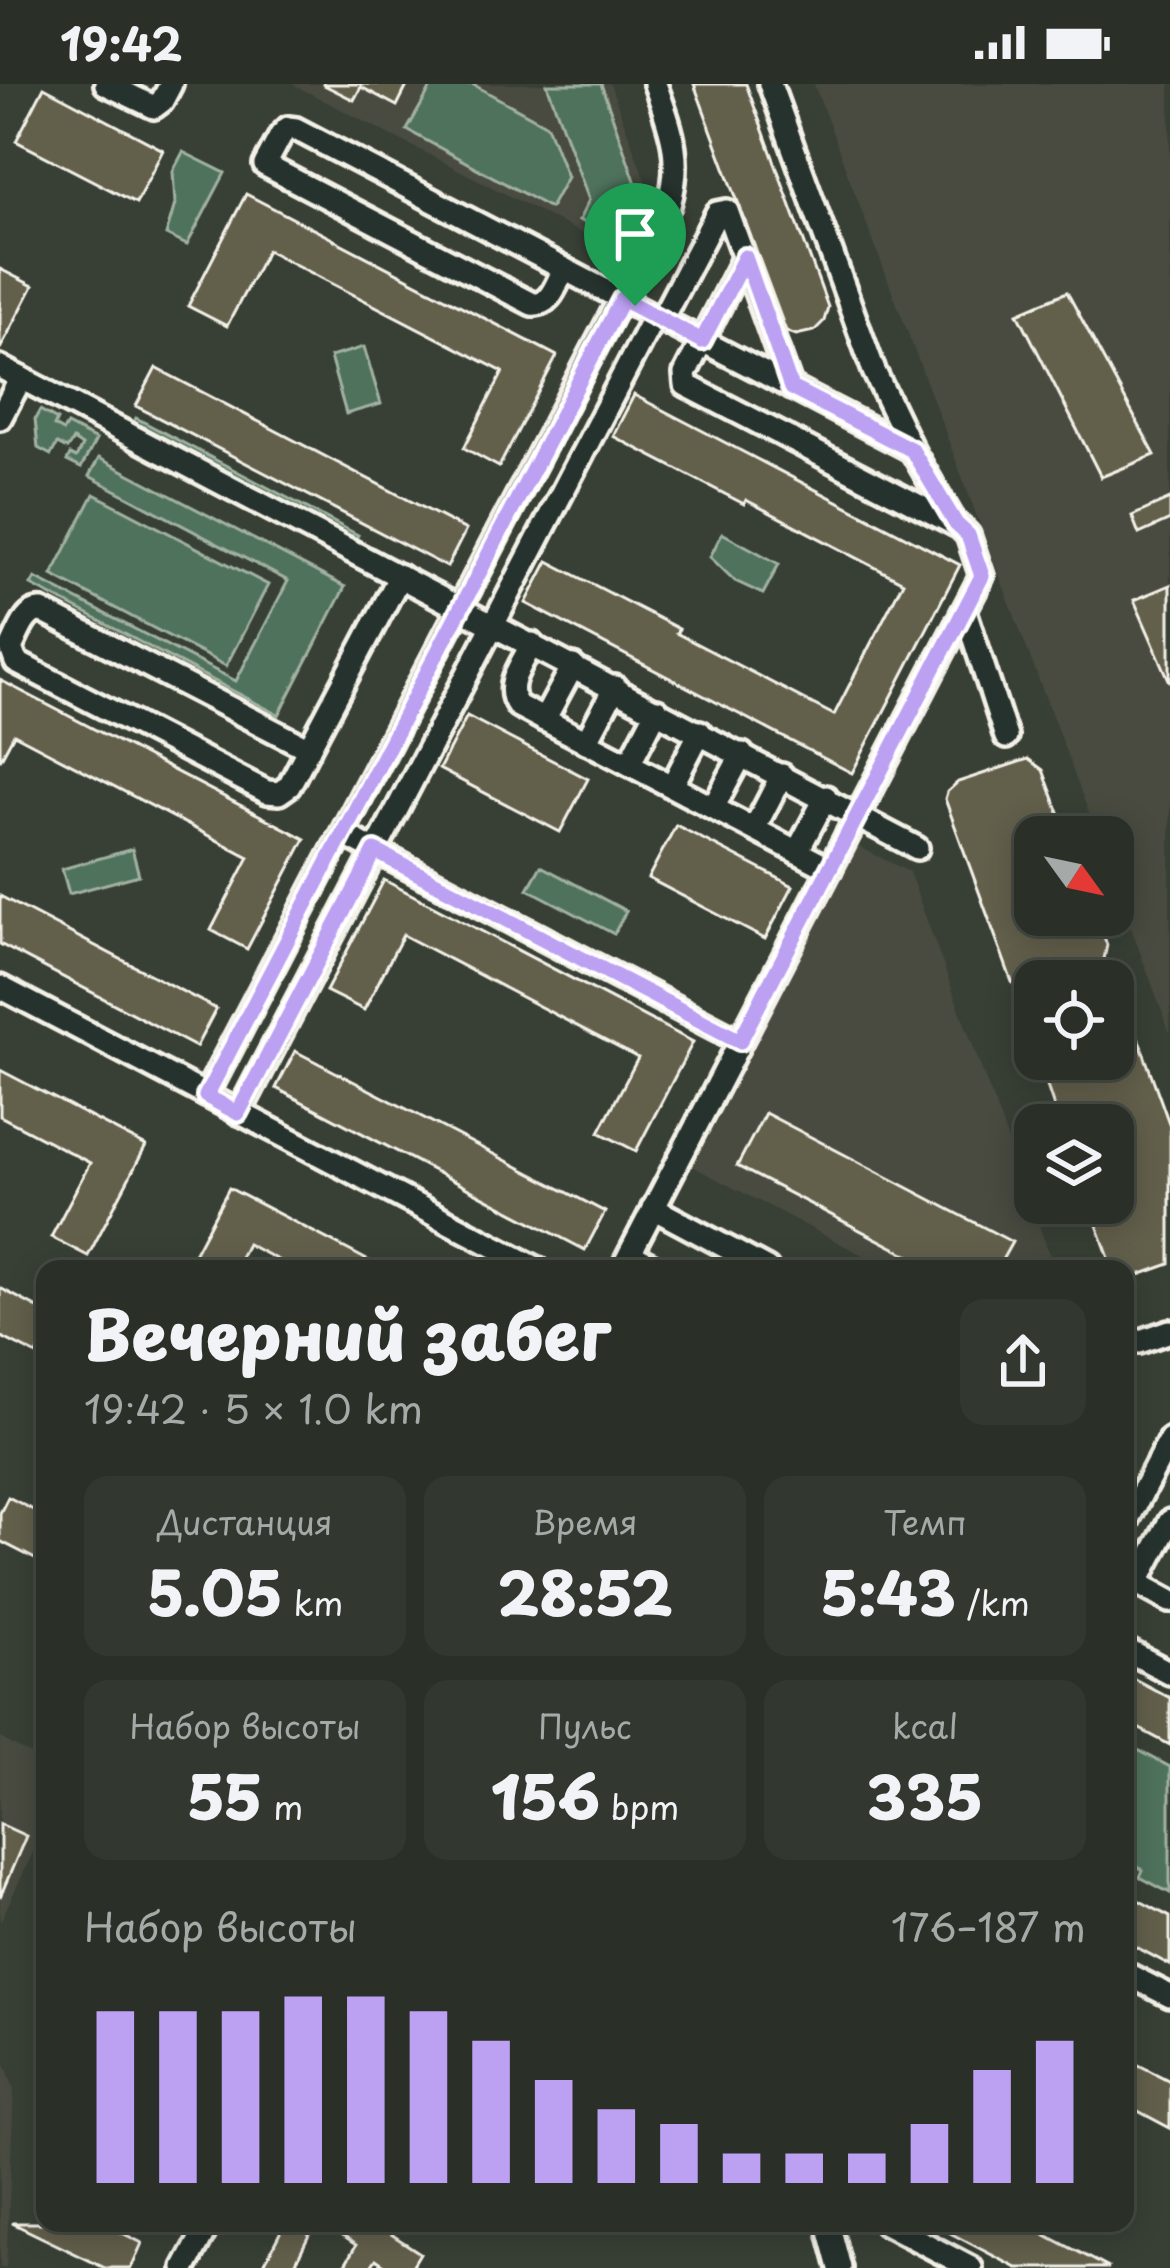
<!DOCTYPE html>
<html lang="ru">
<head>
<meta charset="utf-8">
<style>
	:root { --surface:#2a3028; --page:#323830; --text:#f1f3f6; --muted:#a5a9a8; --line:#464b45; --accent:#bca0f2 }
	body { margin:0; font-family:"Playpen Sans",sans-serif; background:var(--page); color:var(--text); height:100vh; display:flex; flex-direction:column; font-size:45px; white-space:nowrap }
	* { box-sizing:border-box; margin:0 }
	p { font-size:39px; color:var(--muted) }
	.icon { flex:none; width:66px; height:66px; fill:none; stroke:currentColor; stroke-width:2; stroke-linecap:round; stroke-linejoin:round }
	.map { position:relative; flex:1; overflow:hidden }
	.drawer { position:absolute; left:36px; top:1176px; width:1098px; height:972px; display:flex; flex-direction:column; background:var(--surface); border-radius:24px; box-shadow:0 6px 30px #0003,0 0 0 3px var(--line) }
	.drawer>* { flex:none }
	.needle { width:78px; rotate:123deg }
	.tools { position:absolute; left:1014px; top:732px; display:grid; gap:24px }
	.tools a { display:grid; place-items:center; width:120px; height:120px; border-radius:24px; background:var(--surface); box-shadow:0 6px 30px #0003,0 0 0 3px var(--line); font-size:60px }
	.pin { position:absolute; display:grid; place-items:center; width:102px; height:102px; color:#fff; margin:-123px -51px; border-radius:50% 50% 50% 0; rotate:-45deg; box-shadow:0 0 12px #0007 }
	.pin .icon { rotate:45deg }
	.round { display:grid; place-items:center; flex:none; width:126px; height:126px; border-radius:24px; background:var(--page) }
	.summary { display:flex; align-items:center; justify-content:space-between; height:204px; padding:0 48px }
	h1 { font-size:66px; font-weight:800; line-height:90px }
	.figures { display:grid; grid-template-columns:repeat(3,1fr); gap:18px; height:204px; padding:12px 48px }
	.figures div { display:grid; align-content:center; border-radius:24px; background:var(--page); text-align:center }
	.figures b { font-size:60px; font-weight:800 }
	.figures small { font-size:33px; font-weight:400 }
	.figures p { font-size:33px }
	.chart { height:336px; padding:24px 48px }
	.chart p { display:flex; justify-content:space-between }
	.chart svg { width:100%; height:216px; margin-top:12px; stroke:var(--accent); stroke-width:6 }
	.status { display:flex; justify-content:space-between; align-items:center; height:84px; padding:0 60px; background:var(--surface); direction:ltr }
	.status svg { height:33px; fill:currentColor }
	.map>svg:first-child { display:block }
	.built { fill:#484c40 }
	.green { fill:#50725c; stroke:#a2b2a2; stroke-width:3 }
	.building { fill:#625f4c; stroke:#f4f1e8; stroke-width:3 }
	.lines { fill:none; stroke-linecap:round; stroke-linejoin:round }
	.minor-casing { stroke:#f4f1e8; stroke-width:30 }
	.minor { stroke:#26332d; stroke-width:21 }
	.route-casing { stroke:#fff; stroke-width:24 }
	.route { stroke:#bca0f2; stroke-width:15 }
</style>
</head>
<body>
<div class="status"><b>19:42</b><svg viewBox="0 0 49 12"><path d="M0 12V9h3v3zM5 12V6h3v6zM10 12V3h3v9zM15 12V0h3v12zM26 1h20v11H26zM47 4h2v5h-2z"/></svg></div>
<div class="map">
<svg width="1170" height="2184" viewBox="0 0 1170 2184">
	<rect width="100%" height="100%" fill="#384036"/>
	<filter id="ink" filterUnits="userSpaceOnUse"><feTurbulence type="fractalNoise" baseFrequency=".00833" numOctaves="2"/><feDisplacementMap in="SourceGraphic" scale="24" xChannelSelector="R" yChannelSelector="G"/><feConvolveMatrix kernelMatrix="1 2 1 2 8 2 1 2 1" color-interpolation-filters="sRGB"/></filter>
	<g filter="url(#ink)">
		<g class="built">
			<polygon points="292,0 610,0 648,104 616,167"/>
			<polygon points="814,0 1170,0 1170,949 1113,795 1113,753 1098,753"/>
			<polygon points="857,762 909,788 1055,1185 889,1185 690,1081"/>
			<polygon points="0,1654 45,1679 45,1743 0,1838"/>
			<polygon points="0,1966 14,2005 6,2184 0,2184"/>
		</g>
		<g class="green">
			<polygon points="433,0 472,0 547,41 567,93 550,124 407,46"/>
			<polygon points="547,0 601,0 639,108 614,155 579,136 589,116"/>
			<polygon points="183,68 225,89 187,161 166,151 175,120 173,87"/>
			<polygon points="364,263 381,320 346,330 330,273"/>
			<polygon points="40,326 57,336 54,342 63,347 67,341 96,356 81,384 67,377 70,371 76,374 82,362 73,356 67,365 57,360 51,371 38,364 35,335"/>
			<polygon points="136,334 358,451 355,456 133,339"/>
			<polygon points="99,374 345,503 279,631 31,501 35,494 236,597 288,497 89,392"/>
			<polygon points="94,410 268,501 226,582 52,491"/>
			<polygon points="722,449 779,480 763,510 735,497 710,473"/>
			<polygon points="132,765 139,791 69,810 62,785"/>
			<polygon points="541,782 626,827 614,850 528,805"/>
			<polygon points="1138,1666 1170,1683 1170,1809 1140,1793 1143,1786 1125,1776 1125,1691"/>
		</g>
		<g class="building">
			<polygon points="322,0 408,0 397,22 361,3 354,16"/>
			<polygon points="694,0 746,0 828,223 824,237 814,247 796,251 786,247"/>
			<polygon points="44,3 163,66 136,119 16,57"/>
			<polygon points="246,110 557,272 499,383 464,364 503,288 267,166 227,242 188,222"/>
			<polygon points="0,185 33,202 0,265"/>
			<polygon points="1067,208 1155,371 1101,393 1018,229"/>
			<polygon points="156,284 466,446 447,483 136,322"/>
			<polygon points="634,311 960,481 852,689 526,519 548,477 679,545 676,549 834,631 868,565 903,498 746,416 744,420 613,352"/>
			<polygon points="1170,415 1170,436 1139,450 1132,432"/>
			<polygon points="1170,501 1170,598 1134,516"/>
			<polygon points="0,596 305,755 247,865 211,846 249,773 14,650 0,676"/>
			<polygon points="467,632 588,695 560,748 439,685"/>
			<polygon points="1028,675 1043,686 1068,753 1035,753 1035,831 1096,831 1107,861 1104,875 1094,885 1060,897 1035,897 1035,907 1025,908 1012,898 945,715 947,708 958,698"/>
			<polygon points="676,741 793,802 765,855 648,794"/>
			<polygon points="384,796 693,958 636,1067 599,1048 638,974 403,851 364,926 326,907"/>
			<polygon points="0,812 216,925 196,963 0,860"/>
			<polygon points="1113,935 1132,943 1136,948 1170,1042 1170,1180 1125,1196 1125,1185 1113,1185 1089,1119 1113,1119 1113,1041 1060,1041 1038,975 1113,975"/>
			<polygon points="295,967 605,1128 585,1166 276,1004"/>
			<polygon points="0,986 146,1062 88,1172 51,1153 90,1079 0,1032"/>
			<polygon points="765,1029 1012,1158 997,1185 935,1185 737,1082"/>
			<polygon points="229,1104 352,1168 384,1185 295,1185 247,1160 234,1185 186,1185"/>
			<polygon points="0,1204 45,1228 45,1255 37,1271 0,1252"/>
			<polygon points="8,1413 45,1432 45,1480 0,1457 0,1429"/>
			<polygon points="1125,1590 1170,1614 1170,1661 1125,1637"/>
			<polygon points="0,1740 26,1752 0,1813"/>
			<polygon points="1125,1809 1170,1833 1170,1881 1125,1857"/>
			<polygon points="1125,1974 1170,1997 1170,2044 1125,2020"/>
			<polygon points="12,2139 102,2139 142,2159 131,2184 105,2184"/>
			<polygon points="285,2139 315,2139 293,2184 262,2184"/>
			<polygon points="323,2139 374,2139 420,2169 411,2184 389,2184 376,2175 370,2184 343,2184 356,2161"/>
			<polygon points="931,2139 1023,2139 1109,2184 1017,2184"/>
		</g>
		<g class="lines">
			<g class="minor-casing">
				<g id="minor">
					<polyline points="106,0 154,23 162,17 171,0"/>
					<polyline points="770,0 874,287 912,366 955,440"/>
					<path d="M 288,44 L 296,45 L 564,185 C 556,200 551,222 532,220 L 265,81 L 281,51 Z"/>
					<polyline points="564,185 912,366"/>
					<polyline points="661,236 717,129 727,127 791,304"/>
					<polyline points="0,283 917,764"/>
					<polyline points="0,334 21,294"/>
					<polyline points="965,527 1006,653"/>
					<path d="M 532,560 C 522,580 503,602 518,622 L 830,785"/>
					<polyline points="544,636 573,582"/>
					<polyline points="586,658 615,603"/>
					<path d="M 309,665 L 42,527 C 25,525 18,551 11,564 L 16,578 L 267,708 L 279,709 L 289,702 L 400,492"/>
					<polyline points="629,680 657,626"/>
					<polyline points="672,702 700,648"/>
					<polyline points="713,724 742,670"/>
					<polyline points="754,745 782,691"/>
					<polyline points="343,750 740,957"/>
					<polyline points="797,768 826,713"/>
					<polyline points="0,903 538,1185"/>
					<path d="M 206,1011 L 669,121 C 683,73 671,45 655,0"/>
					<polyline points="239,1029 654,232"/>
					<polyline points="653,1124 767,1185"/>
					<polyline points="630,1170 658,1185"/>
					<polyline points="622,1185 982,492 968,451 960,443 686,301 685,290 744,173"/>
					<polyline points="1139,1258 1170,1247"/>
					<polyline points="1125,1441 1170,1355"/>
					<polyline points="1126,1493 1170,1517"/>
					<polyline points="1137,1499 1170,1437"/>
					<polyline points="1125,1565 1170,1589"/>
					<polyline points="1125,1889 1170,1912"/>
					<polyline points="828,2139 840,2184"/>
					<polyline points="885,2139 971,2184"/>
					<polyline points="185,2184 209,2139"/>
				</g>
			</g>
			<use href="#minor" class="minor"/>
		</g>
	</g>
	<g class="lines" filter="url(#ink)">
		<g class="route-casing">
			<polygon id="route" points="745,173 791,304 912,366 956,440 968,451 982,492 740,957 375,767 238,1029 206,1012 622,215 702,257"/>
		</g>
		<use href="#route" class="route"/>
	</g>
</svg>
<div class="tools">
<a><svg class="needle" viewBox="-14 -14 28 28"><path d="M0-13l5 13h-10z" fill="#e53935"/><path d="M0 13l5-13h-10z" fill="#a5a9a8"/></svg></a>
<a><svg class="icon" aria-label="locate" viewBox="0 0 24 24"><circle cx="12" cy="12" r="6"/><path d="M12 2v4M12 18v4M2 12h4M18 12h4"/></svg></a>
<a><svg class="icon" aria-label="layers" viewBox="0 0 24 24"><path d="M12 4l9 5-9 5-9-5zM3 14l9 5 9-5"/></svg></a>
</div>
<div class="pin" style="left:635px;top:222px;background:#1e9e55"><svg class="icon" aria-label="arrive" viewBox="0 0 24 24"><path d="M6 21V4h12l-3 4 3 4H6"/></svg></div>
<section class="drawer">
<div class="summary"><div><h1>Вечерний забег</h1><p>19:42 · 5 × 1.0 km</p></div><a class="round"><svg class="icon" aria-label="share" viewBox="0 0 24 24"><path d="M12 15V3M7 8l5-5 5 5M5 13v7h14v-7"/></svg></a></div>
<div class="figures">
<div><p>Дистанция</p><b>5.05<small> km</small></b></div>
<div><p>Время</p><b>28:52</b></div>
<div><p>Темп</p><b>5:43<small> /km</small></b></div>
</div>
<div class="figures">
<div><p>Набор высоты</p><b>55<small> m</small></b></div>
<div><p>Пульс</p><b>156<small> bpm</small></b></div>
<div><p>kcal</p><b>335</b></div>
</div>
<div class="chart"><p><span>Набор высоты</span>176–187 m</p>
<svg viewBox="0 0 160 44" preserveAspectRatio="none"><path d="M5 44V9M15 44V9M25 44V9M35 44V6M45 44V6M55 44V9M65 44V15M75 44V23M85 44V29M95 44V32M105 44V38M115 44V38M125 44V38M135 44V32M145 44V21M155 44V15"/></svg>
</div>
</section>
</div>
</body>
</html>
